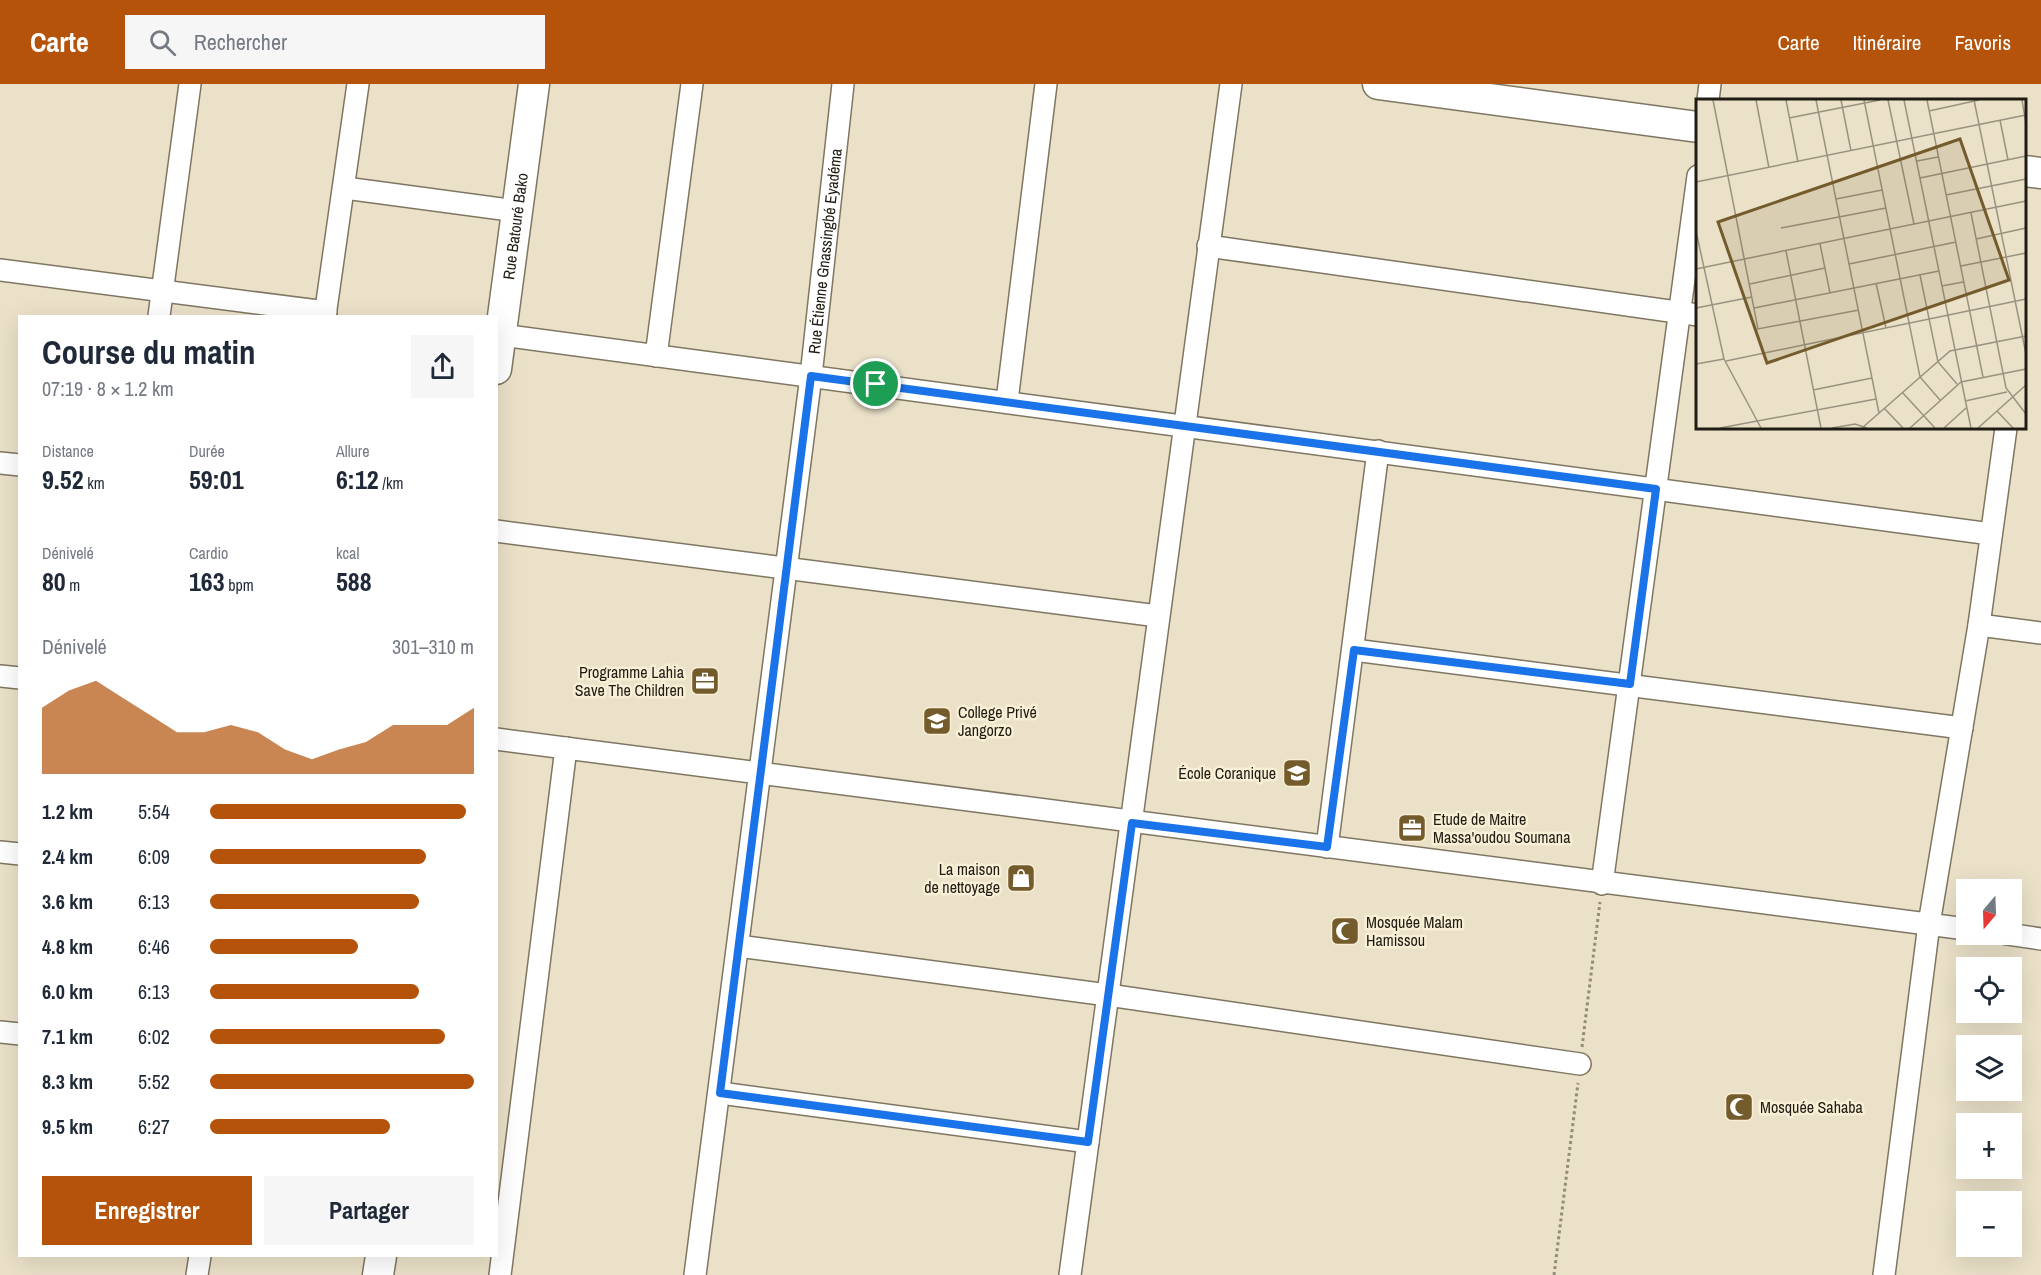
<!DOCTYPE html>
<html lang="fr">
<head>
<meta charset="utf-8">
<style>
	:root { --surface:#fff; --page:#f6f6f7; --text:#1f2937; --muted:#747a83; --accent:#b45309 }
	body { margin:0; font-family:"Archivo Narrow",sans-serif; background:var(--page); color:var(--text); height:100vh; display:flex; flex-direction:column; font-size:22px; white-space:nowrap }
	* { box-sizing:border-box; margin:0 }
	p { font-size:20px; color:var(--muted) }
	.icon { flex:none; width:33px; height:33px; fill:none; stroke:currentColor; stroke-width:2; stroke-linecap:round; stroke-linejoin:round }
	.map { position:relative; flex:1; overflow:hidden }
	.side { position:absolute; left:18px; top:231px; width:480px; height:942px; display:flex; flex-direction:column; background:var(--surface); border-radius:0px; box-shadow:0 6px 24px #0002 }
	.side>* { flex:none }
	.needle { width:39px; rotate:199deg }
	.buttons { position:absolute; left:1956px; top:795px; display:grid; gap:12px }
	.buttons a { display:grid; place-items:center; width:66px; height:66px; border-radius:0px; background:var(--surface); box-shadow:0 6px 24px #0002; font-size:30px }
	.pin { position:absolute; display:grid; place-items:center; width:51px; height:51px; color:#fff; margin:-26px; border:3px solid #fff; border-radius:50%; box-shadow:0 2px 6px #0007 }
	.round { display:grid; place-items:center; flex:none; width:63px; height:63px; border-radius:0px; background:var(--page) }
	.head { display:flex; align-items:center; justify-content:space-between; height:102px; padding:0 24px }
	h1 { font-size:33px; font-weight:700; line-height:45px }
	.stats { display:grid; grid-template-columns:repeat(3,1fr); gap:9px; height:102px; padding:6px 24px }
	.stats div { display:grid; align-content:center }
	.stats b { font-size:26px; font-weight:700 }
	.stats small { font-size:16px; font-weight:400 }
	.stats p { font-size:16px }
	.chart { height:168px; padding:12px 24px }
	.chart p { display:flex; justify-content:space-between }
	.chart svg { width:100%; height:108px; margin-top:6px; fill:var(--accent); opacity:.7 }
	.cta { display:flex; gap:12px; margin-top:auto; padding:12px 24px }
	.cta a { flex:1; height:69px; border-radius:0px; background:var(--accent); color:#fff; font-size:24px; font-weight:700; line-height:69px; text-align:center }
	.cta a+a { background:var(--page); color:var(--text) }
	ul { padding:0 24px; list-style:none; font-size:20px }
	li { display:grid; grid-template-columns:96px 72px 1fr; align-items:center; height:45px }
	li i { height:15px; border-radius:8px; background:var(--accent) }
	header { display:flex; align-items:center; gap:36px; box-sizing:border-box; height:84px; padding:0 30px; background:var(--accent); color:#fff }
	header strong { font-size:28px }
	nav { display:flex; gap:33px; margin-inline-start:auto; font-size:21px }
	.search { width:420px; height:54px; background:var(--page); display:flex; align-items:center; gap:15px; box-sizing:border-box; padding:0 21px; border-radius:0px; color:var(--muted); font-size:22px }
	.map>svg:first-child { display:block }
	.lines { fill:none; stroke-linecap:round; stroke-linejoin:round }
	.street-casing { stroke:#7f7661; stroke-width:24 }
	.secondary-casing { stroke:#7f7661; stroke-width:33 }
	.path { stroke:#938c7a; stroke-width:3; stroke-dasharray:3 3; stroke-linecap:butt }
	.street { stroke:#fff; stroke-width:21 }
	.secondary { stroke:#fff; stroke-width:30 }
	.route-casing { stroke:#fff; stroke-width:12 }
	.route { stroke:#1a73e8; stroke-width:8 }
	.labels { text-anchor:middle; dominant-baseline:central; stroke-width:5; stroke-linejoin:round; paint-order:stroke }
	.street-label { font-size:16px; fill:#201c13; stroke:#f8efd6 }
	.poi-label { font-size:16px; fill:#201c13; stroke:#f8efd6; text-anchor:start }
	.inset-road { fill:none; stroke:#9a9280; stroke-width:1.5 }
	.view { fill:#745b2c; fill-opacity:0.15; stroke:#745b2c; stroke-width:3 }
	.inset-edge { fill:none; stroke:#201c13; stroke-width:3 }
</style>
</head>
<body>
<header>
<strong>Carte</strong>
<div class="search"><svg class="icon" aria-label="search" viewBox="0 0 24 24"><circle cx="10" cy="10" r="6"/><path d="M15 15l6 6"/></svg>Rechercher</div>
<nav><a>Carte</a><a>Itinéraire</a><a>Favoris</a></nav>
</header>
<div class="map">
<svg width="2041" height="1191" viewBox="0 0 2041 1191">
	<rect width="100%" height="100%" fill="#ebe1c9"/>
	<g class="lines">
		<g class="street-casing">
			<g id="street">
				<polyline points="1708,16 1710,0"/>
				<polyline points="345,104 517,127"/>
				<polyline points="1208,162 1698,231"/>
				<polyline points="0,186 326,228"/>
				<polyline points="159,232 190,0"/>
				<polyline points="325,232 358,0"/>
				<polyline points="501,251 1991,450"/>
				<polyline points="656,272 692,0"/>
				<polyline points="1007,317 1046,0"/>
				<polyline points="0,379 20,381"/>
				<polyline points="496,447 1158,532"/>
				<polyline points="1979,541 2041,549"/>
				<polyline points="1354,566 1962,644"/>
				<polyline points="0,592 20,594"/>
				<polyline points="496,655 1966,845"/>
				<polyline points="1327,763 1378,367"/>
				<polyline points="0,768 20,770"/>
				<polyline points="1602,800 1698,92"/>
				<polyline points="2007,850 2041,855"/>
				<polyline points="738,862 1108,911 1580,980"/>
				<polyline points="0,948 20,950"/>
				<polyline points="720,1009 1088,1058"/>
				<polyline points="197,1191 200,1172"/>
				<polyline points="500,1191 566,664"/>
				<path id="s1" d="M 695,1191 L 811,292 L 843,0"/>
				<polyline points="1070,1191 1231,0"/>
				<polyline points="1884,1191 1929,840 1979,541 2006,344"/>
			</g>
		</g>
		<g class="secondary-casing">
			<g id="secondary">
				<polyline points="1378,0 1698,43"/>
				<polyline points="2024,87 2041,89"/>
				<path id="s2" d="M 496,285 L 534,0"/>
				<polyline points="378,1191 381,1172"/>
			</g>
		</g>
		<g class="path">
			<polyline points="1582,963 1600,818"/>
			<polyline points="1554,1191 1578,999"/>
		</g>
		<use href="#street" class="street"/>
		<use href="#secondary" class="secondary"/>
	</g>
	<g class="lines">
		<g class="route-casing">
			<polygon id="route" points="811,292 1656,405 1630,600 1354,566 1327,763 1132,739 1088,1058 720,1009"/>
		</g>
		<use href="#route" class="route"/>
	</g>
	<defs>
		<g id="office-square" transform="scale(1.5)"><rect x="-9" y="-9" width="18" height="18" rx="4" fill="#745b2c" stroke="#f8efd6"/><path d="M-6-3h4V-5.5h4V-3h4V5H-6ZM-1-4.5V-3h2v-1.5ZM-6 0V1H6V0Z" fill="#fff"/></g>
		<g id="school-square" transform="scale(1.5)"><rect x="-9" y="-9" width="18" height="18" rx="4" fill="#745b2c" stroke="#f8efd6"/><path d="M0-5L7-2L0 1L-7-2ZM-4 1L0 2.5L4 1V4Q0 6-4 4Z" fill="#fff"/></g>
		<g id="shop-square" transform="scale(1.5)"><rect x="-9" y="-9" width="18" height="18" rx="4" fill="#745b2c" stroke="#f8efd6"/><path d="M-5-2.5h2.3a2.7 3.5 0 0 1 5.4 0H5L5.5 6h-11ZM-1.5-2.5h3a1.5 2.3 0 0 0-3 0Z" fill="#fff"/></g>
		<g id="mosque-square" transform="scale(1.5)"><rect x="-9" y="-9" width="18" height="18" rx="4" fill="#745b2c" stroke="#f8efd6"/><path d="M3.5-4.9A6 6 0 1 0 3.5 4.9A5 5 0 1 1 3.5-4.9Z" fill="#fff"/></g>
	</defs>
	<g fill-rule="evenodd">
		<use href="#office-square" x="705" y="597"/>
		<use href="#school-square" x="937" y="637"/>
		<use href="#school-square" x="1297" y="689"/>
		<use href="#office-square" x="1412" y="744"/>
		<use href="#shop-square" x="1021" y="794"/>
		<use href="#mosque-square" x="1345" y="847"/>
		<use href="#mosque-square" x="1739" y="1023"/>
	</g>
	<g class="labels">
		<g class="street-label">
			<text stroke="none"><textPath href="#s2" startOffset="144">Rue Batouré Bako</textPath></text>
			<text stroke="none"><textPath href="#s1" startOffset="1032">Rue Étienne Gnassingbé Eyadéma</textPath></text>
		</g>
		<g class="poi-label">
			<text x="684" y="588" text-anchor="end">Programme Lahia<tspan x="684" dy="18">Save The Children</tspan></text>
			<text x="958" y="628">College Privé<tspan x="958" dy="18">Jangorzo</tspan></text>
			<text x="1276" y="689" text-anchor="end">École Coranique</text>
			<text x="1433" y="735">Etude de Maitre<tspan x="1433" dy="18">Massa'oudou Soumana</tspan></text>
			<text x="1000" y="785" text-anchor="end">La maison<tspan x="1000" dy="18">de nettoyage</tspan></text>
			<text x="1366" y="838">Mosquée Malam<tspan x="1366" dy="18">Hamissou</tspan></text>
			<text x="1760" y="1023">Mosquée Sahaba</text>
		</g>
	</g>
	<g transform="translate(1696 15)">
		<rect width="330" height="330" fill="#ebe1c9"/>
		<path class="inset-road" d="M 17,1 L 62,230 L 163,211M 60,1 L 73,69M 90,1 L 102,63M 120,1 L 183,314M 145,1 L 155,52M 168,1 L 224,278 L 244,301M 192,1 L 218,125M 208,1 L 275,329M 231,1 L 287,278M 278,1 L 330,255M 326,1 L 330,25M 233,12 L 283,1M 93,19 L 184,1M 304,21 L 312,61M 221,62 L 242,58M 224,79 L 330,57M 0,83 L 330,16M 250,96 L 330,80M 140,100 L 186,91M 275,114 L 310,289 L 330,315M 85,129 L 190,109M 0,132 L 28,260 L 65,329M 280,140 L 330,129M 124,145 L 134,194M 90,152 L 125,329M 153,165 L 260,143M 265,167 L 330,154M 0,170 L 330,102M 224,176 L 242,263 L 261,285M 180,184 L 190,229M 54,185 L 129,169M 246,187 L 267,183M 0,209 L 56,198M 58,209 L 243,172M 30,262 L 330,200M 0,265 L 28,260M 117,291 L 176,279M 206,293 L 239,329M 269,302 L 311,293M 188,309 L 207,329M 301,312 L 317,329M 24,329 L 180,300M 136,329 L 159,325 L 171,329M 166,329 L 254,252 L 330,237M 214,329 L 265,283 L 330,270M 248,329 L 270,309M 282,329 L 330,286"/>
		<path class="view" d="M 264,40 L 313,181 L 71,264 L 22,123 Z"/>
		<rect width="330" height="330" class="inset-edge"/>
	</g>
</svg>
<div class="buttons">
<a><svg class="needle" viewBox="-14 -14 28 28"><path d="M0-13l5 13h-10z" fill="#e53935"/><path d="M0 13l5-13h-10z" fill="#747a83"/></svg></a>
<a><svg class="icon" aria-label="locate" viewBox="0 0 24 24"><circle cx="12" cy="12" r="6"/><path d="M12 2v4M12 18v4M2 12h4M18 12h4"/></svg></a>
<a><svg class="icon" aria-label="layers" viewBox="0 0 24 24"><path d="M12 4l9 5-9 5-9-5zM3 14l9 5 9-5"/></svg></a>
<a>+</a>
<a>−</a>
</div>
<div class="pin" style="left:876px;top:300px;background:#1e9e55"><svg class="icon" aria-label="arrive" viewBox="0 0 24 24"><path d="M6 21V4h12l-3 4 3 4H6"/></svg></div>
<section class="side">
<div class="head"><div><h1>Course du matin</h1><p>07:19 · 8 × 1.2 km</p></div><a class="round"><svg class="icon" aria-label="share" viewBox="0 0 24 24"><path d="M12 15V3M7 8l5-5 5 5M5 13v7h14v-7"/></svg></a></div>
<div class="stats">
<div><p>Distance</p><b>9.52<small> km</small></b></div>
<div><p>Durée</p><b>59:01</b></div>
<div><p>Allure</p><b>6:12<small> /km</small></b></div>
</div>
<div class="stats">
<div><p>Dénivelé</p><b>80<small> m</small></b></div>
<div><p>Cardio</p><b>163<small> bpm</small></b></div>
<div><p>kcal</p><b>588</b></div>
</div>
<div class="chart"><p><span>Dénivelé</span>301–310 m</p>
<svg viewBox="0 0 160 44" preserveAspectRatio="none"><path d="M0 44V17L10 10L20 6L30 13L40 20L50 27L60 27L70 24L80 27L90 34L100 38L110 34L120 31L130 24L140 24L150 24L160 17V44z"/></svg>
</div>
<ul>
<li><b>1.2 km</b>5:54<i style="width:97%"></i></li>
<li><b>2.4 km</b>6:09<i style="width:82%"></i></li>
<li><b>3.6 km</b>6:13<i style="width:79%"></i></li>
<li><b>4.8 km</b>6:46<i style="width:56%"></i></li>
<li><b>6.0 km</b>6:13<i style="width:79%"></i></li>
<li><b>7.1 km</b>6:02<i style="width:89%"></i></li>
<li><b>8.3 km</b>5:52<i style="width:100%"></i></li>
<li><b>9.5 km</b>6:27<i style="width:68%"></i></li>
</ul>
<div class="cta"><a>Enregistrer</a><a>Partager</a></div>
</section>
</div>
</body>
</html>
